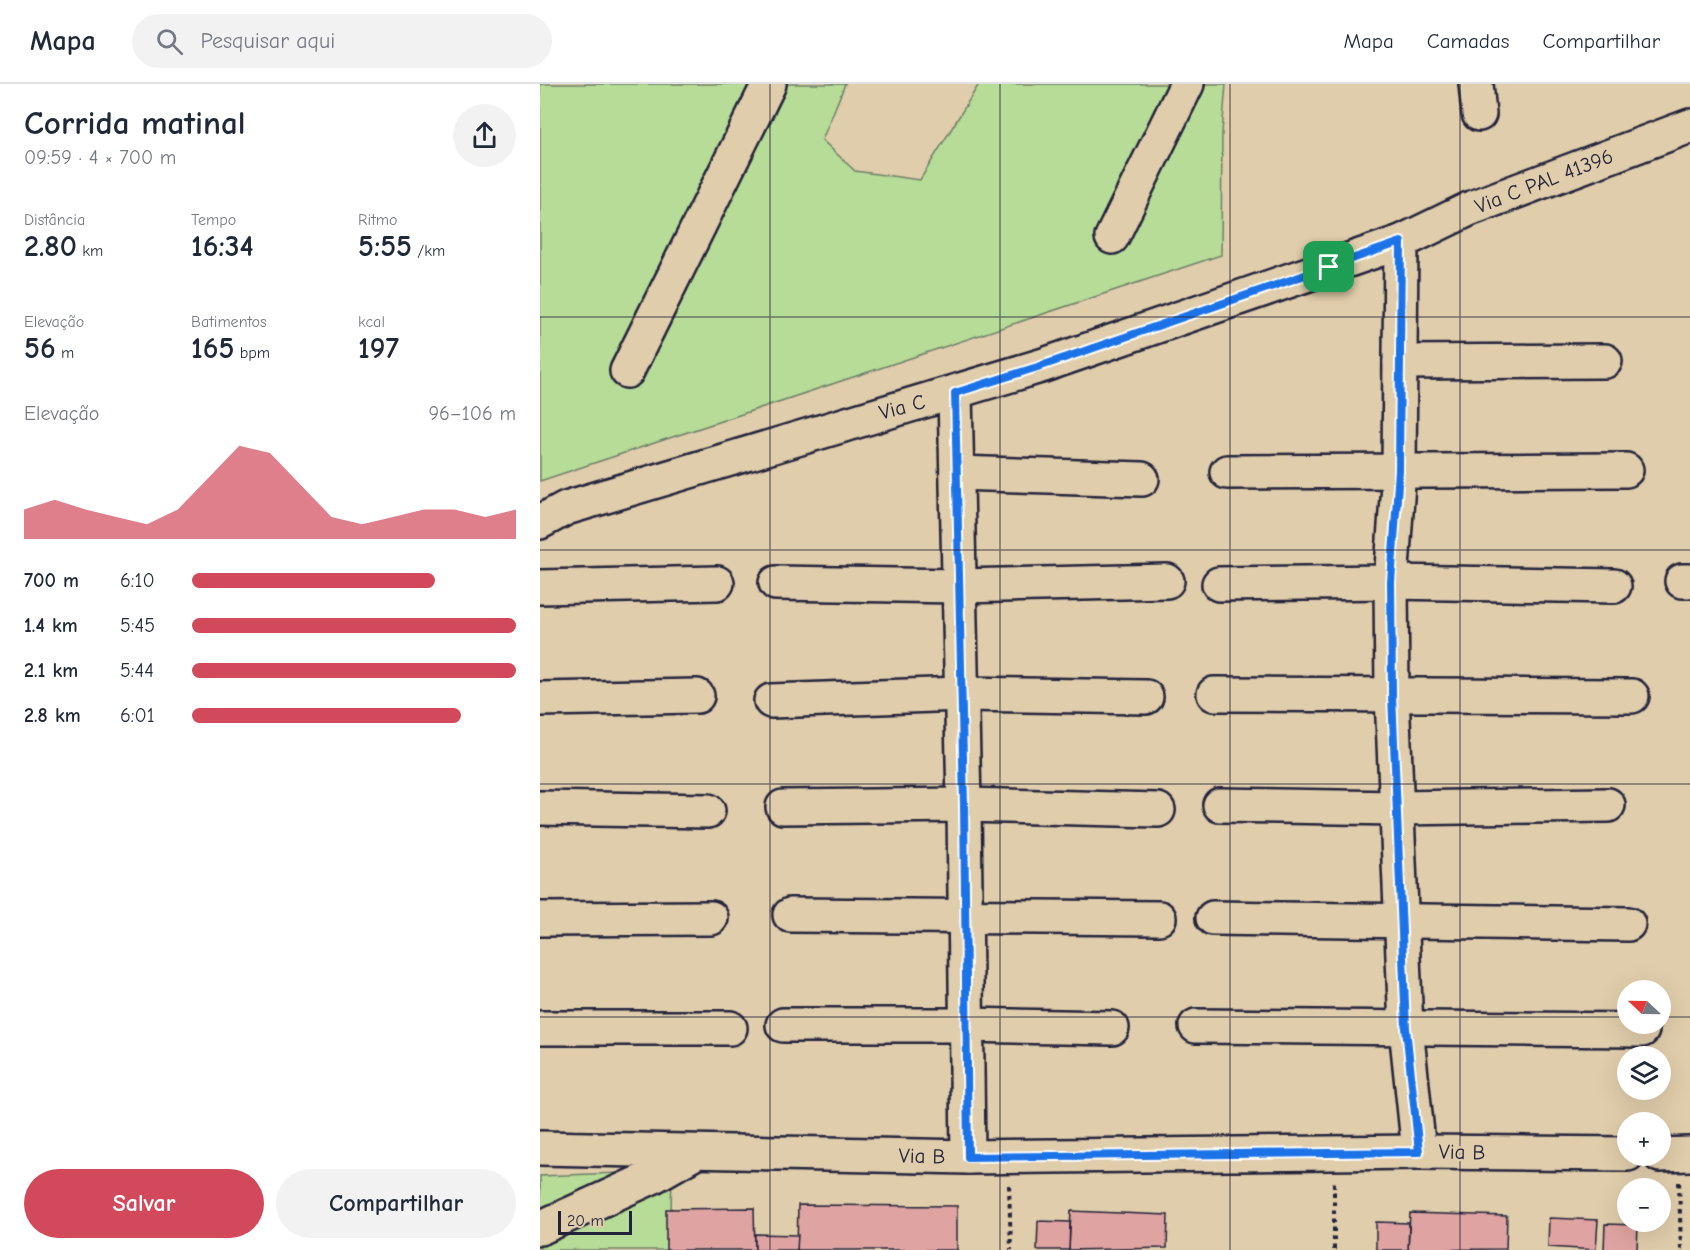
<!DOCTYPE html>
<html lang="pt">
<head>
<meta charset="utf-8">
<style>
	:root { --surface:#fff; --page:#f2f2f3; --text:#1f2937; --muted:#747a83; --line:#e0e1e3; --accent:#d1495b }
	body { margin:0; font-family:"Comic Neue",sans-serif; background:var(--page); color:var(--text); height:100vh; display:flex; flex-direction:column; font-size:22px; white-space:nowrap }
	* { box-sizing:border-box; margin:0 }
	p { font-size:20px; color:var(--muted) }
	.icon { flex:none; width:33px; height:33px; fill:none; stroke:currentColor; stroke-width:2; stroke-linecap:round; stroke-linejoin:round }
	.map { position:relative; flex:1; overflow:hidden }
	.sheet { display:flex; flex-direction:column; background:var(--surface); width:540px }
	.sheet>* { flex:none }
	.needle { width:39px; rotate:292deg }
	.tools { position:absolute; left:1077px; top:896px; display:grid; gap:12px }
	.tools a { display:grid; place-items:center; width:54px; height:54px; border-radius:50%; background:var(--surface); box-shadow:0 6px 24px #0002; font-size:30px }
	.scale { position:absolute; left:18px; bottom:15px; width:74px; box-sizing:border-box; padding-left:6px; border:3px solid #22223b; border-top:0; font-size:16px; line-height:21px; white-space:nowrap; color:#22223b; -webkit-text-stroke:4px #e0cdab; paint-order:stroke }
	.pin { position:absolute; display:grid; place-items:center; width:51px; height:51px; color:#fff; margin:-26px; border-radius:12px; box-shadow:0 3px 9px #0006 }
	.round { display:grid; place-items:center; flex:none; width:63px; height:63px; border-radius:32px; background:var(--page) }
	.head { display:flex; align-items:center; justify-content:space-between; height:102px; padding:0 24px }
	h1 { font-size:33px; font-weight:700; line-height:45px }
	.figures { display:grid; grid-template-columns:repeat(3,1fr); gap:9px; height:102px; padding:6px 24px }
	.figures div { display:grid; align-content:center }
	.figures b { font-size:30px; font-weight:700 }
	.figures small { font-size:16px; font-weight:400 }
	.figures p { font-size:16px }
	.chart { height:168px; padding:12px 24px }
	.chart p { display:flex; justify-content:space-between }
	.chart svg { width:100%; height:108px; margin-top:6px; fill:var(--accent); opacity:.7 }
	.primary-button { display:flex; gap:12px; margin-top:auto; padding:12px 24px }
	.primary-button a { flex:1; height:69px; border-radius:36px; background:var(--accent); color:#fff; font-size:24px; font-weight:700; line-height:69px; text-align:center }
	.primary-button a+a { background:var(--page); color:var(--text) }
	ul { padding:0 24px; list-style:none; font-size:20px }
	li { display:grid; grid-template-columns:96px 72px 1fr; align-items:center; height:45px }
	li i { height:15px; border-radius:8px; background:var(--accent) }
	header { display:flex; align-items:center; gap:36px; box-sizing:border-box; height:84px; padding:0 30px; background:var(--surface); border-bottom:2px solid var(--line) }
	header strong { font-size:28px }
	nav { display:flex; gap:33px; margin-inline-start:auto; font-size:21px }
	.search { width:420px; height:54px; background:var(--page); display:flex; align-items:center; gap:15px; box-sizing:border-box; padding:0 21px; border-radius:33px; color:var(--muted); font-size:22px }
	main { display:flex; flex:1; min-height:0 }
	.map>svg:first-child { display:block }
	.green { fill:#b7dc97; stroke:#6c7f69; stroke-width:1.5 }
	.building { fill:#dfa4a1; stroke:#22223b; stroke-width:1.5 }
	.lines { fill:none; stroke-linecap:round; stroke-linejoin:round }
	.minor-casing { stroke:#22223b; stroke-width:38 }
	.path { stroke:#22223b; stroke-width:4; stroke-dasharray:4.5 4.5; stroke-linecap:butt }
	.minor { stroke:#e0cdab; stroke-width:33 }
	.route-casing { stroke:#fff; stroke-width:12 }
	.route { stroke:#1a73e8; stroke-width:8 }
	.grid { fill:none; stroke:#22223b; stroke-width:1.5; stroke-opacity:0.55 }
	.labels { text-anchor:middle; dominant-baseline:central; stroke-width:4.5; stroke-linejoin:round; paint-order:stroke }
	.street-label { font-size:21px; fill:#22223b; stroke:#e0cdab }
</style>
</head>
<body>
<header>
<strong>Mapa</strong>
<div class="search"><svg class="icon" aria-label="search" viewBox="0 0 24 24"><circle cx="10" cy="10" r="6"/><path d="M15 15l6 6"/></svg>Pesquisar aqui</div>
<nav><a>Mapa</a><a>Camadas</a><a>Compartilhar</a></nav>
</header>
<main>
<section class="sheet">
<div class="head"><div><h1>Corrida matinal</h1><p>09:59 · 4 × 700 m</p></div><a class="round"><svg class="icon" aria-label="share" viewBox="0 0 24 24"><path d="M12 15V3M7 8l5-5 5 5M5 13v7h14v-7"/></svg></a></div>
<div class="figures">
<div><p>Distância</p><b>2.80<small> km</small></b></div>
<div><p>Tempo</p><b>16:34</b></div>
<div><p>Ritmo</p><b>5:55<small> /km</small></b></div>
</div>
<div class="figures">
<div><p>Elevação</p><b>56<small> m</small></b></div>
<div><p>Batimentos</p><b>165<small> bpm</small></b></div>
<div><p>kcal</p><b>197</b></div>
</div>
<div class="chart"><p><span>Elevação</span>96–106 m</p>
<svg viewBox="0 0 160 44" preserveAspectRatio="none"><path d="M0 44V32L10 28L20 32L30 35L40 38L50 32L60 19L70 6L80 9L90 22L100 35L110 38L120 35L130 32L140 32L150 35L160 32V44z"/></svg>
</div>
<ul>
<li><b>700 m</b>6:10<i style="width:75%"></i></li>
<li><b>1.4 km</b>5:45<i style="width:100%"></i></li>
<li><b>2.1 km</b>5:44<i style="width:100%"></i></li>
<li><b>2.8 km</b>6:01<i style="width:83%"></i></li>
</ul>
<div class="primary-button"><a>Salvar</a><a>Compartilhar</a></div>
</section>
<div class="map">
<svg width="1150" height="1166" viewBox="0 0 1150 1166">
	<rect width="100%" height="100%" fill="#e0cdab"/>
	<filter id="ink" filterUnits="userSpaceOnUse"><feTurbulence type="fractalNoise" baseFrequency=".0167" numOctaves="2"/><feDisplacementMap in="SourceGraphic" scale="12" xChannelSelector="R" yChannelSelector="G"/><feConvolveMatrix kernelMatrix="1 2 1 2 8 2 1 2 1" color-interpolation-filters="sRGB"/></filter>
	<g filter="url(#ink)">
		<g class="green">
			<polygon points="0,0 305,0 282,56 315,87 380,96 439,0 686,0 682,49 681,171 0,397"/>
			<polygon points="132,1087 130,1166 0,1166 0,1092"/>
		</g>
		<g class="building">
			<polygon points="258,1121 417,1122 417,1166 257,1166"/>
			<polygon points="214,1124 215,1166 126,1166 126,1125"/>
			<polygon points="531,1127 628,1131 627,1164 529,1166"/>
			<polygon points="870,1129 967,1132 966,1165 868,1166"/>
			<polygon points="1009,1134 1058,1136 1056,1166 1008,1163"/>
			<polygon points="498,1137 530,1138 529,1166 497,1166"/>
			<polygon points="836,1138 869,1139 868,1166 836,1166"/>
			<polygon points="1065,1140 1098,1141 1097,1166 1064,1166"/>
			<polygon points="215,1150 258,1151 257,1166 215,1166"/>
		</g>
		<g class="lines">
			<g class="minor-casing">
				<g id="minor">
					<polyline points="936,0 939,30"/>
					<polyline points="572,153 647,0"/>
					<polyline points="861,158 859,386 851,498 852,611 866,944 879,1068"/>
					<polyline points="860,278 1065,277"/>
					<polyline points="87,287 229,0"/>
					<polyline points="415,309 424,721 428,1073"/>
					<polyline points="687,388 1086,386"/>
					<polyline points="417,389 602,395"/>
					<polyline points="0,438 26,424 504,281 861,158 929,125 1150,42"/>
					<polyline points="1142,497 1150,497"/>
					<polyline points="236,499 418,502 627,497"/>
					<polyline points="679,500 851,498 1074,502"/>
					<polyline points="0,503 177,499"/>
					<polyline points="674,610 1092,612"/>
					<polyline points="0,615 157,612"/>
					<polyline points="231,617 421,610 606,613"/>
					<polyline points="680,721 857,724 1068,721"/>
					<polyline points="243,723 424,721 618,726"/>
					<polyline points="0,724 168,727"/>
					<polyline points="250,831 619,834"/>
					<polyline points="673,834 1088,840"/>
					<polyline points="0,835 171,834"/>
					<polyline points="243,941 426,941 572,944"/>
					<polyline points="656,942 1102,946"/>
					<polyline points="0,944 190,944"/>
					<polyline points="0,1064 428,1073 879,1068 1088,1070"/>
					<polyline points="1120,1071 1150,1070"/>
					<polyline points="0,1144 112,1093 156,1068"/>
				</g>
			</g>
			<g class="path">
				<polyline points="1139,1098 1141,1166"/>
				<polyline points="469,1101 471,1166"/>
				<polyline points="794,1166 794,1098"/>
			</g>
			<use href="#minor" class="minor"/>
		</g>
	</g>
	<g class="lines" filter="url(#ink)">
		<g class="route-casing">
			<polygon id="route" points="861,158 859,386 851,498 852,611 866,944 879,1068 428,1073 424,721 415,309 504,281"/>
		</g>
		<use href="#route" class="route"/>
	</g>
	<path class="grid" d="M 230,0 L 230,1166M 460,0 L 460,1166M 690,0 L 690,1166M 920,0 L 920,1166M 0,233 L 1150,233M 0,466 L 1150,466M 0,700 L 1150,700M 0,933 L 1088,933M 1120,933 L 1150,933"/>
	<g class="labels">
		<g class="street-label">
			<text transform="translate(1004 97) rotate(-21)">Via C PAL 41396</text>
			<text transform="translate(362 323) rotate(-15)">Via C</text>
			<text transform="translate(922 1068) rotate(1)">Via B</text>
			<text transform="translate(382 1072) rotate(1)">Via B</text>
		</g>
	</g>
</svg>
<div class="tools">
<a><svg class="needle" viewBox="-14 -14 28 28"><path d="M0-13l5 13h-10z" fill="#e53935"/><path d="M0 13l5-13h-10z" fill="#747a83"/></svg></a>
<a><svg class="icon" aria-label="layers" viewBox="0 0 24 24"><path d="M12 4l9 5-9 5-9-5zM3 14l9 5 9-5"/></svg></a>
<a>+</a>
<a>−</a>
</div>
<div class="scale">20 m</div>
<div class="pin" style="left:789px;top:183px;background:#1e9e55"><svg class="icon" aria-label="arrive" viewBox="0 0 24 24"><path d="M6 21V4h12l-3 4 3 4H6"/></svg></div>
</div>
</main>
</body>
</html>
